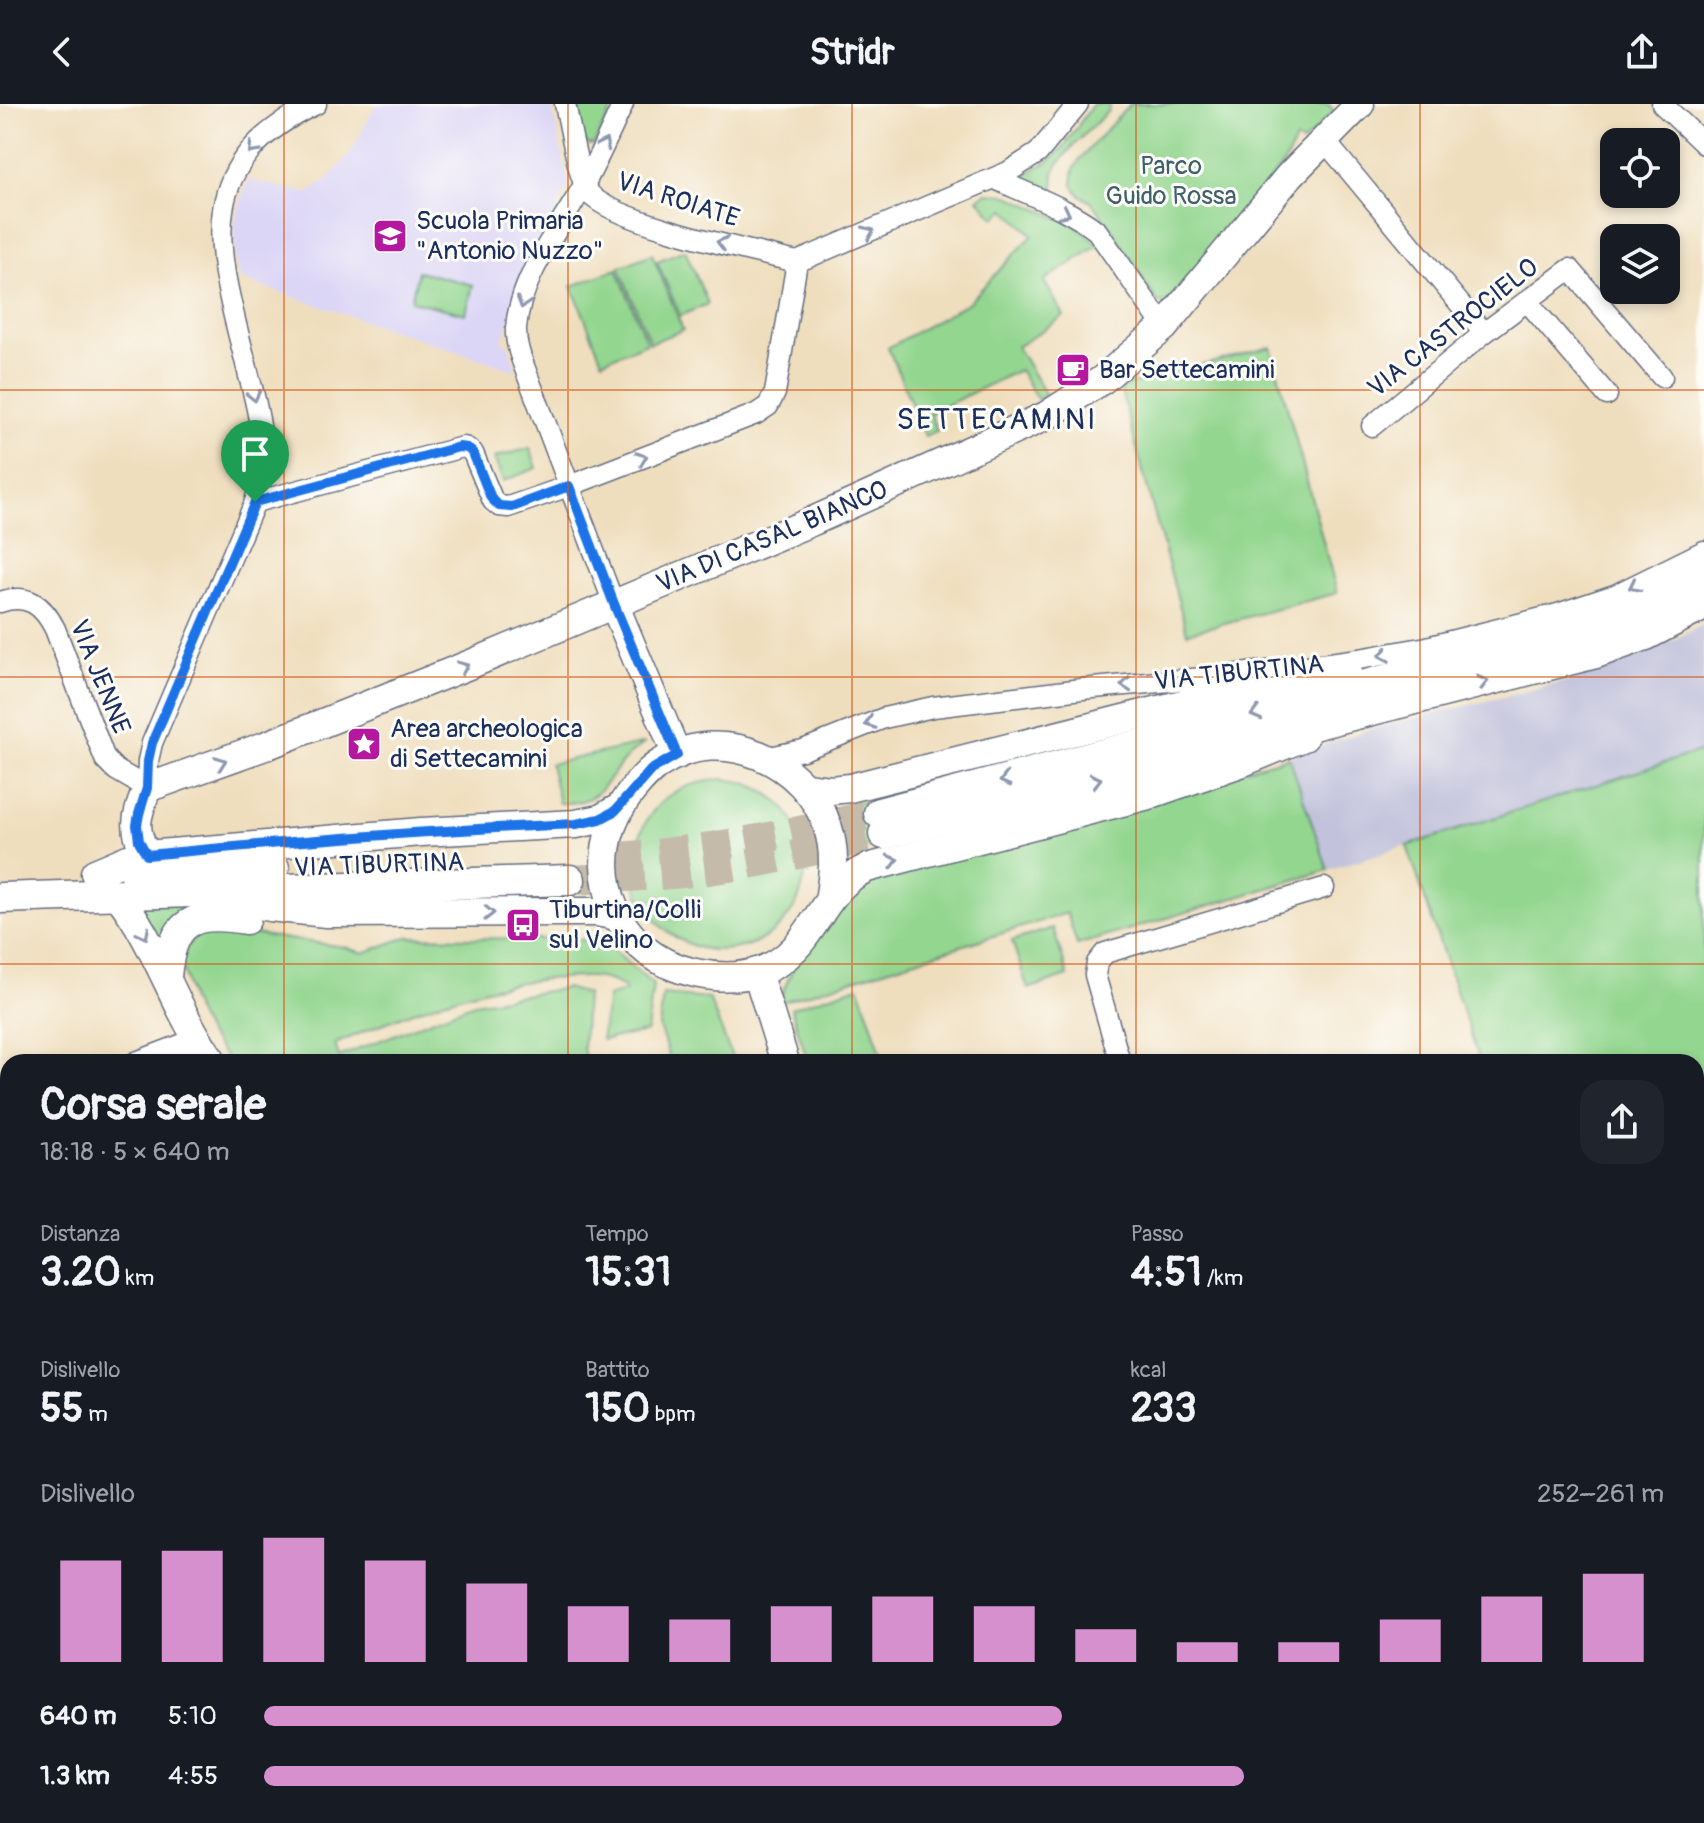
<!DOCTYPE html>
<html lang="it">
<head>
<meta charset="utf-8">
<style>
	:root { --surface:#171b24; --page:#20242c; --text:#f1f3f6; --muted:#9ea1a6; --accent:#d690ce }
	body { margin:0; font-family:Pangolin,sans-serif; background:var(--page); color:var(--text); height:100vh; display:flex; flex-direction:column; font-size:30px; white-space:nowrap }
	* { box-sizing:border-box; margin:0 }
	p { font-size:26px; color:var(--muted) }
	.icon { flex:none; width:44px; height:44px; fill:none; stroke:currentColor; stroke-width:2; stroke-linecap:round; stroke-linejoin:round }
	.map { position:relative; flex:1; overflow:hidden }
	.drawer { position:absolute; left:0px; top:950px; width:1704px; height:770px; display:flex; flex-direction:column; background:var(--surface); border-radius:24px 24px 0 0; box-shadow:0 4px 12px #0003 }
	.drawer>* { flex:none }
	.controls { position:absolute; left:1600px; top:24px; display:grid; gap:16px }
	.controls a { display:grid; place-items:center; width:80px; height:80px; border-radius:16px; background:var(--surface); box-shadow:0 4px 12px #0003; font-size:40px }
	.pin { position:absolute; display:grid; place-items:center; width:68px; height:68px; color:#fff; margin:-82px -34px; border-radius:50% 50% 50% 0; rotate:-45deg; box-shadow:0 0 8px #0007 }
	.pin .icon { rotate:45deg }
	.round { display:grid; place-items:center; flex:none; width:84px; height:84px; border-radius:24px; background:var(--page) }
	.headline { display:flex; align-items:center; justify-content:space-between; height:136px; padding:0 40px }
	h1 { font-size:44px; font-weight:800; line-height:60px }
	.metrics { display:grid; grid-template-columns:repeat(3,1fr); gap:12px; height:136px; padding:8px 40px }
	.metrics div { display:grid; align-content:center }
	.metrics b { font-size:40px; font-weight:800 }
	.metrics small { font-size:22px; font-weight:400 }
	.metrics p { font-size:22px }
	.chart { height:224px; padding:16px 40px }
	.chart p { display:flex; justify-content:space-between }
	.chart svg { width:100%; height:144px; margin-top:8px; stroke:var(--accent); stroke-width:6 }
	ul { padding:0 40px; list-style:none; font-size:26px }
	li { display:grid; grid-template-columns:128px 96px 1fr; align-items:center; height:60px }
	li i { height:20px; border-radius:10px; background:var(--accent) }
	header { display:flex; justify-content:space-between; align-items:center; height:104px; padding:0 40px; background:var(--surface); font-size:36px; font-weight:800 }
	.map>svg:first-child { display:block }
	.built { fill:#dcd6f6 }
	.industrial { fill:#c2c2dc }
	.green { fill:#93d68f; stroke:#578276; stroke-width:2 }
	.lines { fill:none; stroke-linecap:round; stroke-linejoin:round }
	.primary-tunnel { stroke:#c5bbaa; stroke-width:30; stroke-dasharray:30 15; stroke-linecap:butt }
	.street-casing { stroke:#656c7f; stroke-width:23 }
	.secondary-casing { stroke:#656c7f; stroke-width:31 }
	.primary-casing { stroke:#656c7f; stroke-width:33 }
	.street { stroke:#fff; stroke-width:20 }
	.secondary { stroke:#fff; stroke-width:28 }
	.primary { stroke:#fff; stroke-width:30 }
	.oneway { stroke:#8d97ae }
	.route-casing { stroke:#fff; stroke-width:16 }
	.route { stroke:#1a73e8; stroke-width:10 }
	.grid { fill:none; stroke:#d45514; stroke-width:2; stroke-opacity:0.55 }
	.labels { text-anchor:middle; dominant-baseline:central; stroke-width:6; stroke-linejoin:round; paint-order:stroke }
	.park-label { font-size:26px; fill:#3f616d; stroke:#fdfcf7 }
	.street-label { font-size:26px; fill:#1b2f5e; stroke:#fdfcf7 }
	.poi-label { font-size:26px; fill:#1b2f5e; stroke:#fdfcf7; text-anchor:start }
	.quarter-label { font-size:30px; letter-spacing:2px; fill:#1b2f5e; stroke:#fdfcf7 }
</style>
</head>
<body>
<header><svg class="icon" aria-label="back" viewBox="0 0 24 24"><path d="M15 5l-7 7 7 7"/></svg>Stridr<svg class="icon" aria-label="share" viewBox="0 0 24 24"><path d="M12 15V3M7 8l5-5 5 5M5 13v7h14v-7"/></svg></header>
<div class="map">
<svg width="1704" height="1719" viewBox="0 0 1704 1719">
	<rect width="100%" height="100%" fill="#fdfcf7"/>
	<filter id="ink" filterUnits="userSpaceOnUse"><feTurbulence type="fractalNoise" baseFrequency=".0125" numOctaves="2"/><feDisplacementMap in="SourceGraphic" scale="16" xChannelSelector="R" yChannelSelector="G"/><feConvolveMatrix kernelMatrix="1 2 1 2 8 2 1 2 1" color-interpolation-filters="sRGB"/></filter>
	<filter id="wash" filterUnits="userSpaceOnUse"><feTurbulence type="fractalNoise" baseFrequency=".006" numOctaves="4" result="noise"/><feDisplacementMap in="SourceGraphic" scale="32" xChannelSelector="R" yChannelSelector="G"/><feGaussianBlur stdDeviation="1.8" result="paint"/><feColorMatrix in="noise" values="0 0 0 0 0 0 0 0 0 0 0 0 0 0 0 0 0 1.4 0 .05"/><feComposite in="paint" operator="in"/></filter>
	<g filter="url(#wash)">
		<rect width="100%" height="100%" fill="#efdebd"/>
		<polygon class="built" points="376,0 551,0 569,80 526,170 502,238 509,242 516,267 239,175 234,145 235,118 242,92 249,76 308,89 328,75 351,49"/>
		<g class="industrial">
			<polygon points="1704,520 1704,646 1328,766 1289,653 1370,625 1581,574 1656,545"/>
			<polygon points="8,1033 8,1712 293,1713 221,1719 0,1719 0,1382 4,1379 0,1375 0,1050"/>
			<polygon points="1704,1564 1704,1719 1406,1719 1409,1712 1696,1712 1696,1567"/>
			<polygon points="483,1712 1297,1712 1301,1719 477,1719"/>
		</g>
		<g class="green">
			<polygon points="576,0 615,0 593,41 587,40 584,36"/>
			<path d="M 1093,0 L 1110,0 L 1108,7 C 1091,25 1067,44 1055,66 C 1050,77 1061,81 1047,88 L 1025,77 L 1025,70 L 1048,58 L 1062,45 Z"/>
			<polygon points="1130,0 1328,0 1334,7 1303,39 1296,36 1285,58 1167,199 1158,199 1112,125 1092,99 1079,90 1072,79 1074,65 1080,55"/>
			<polygon points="987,89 1004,90 1075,121 1099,141 1044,177 1064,212 1017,243 1046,291 1038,296 1019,266 930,309 937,327 925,332 888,244 969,198 1033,131 1005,105 995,114 978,95"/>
			<polygon points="685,146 708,200 680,212 657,157"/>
			<polygon points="652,150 683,226 650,239 619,163"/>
			<polygon points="617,165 647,239 602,257 572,182"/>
			<polygon points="418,167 473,181 466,210 411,197"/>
			<polygon points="1271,243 1337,489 1187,529 1120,283"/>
			<polygon points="530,344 537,364 503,377 494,354"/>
			<path d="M 645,639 C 638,644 631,648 625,655 C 602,681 600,701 559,699 L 550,660 Z"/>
			<polygon points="1704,646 1704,1564 1696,1567 1696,958 1480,958 1407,742"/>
			<polygon points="1289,653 1328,766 1077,841 1067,809 778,899 794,862 831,820 840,801 854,783 879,769"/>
			<path d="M 722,675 C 730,676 739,677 746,679 C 833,709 821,833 731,845 C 716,847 702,846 689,840 C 668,831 651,815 641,795 C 625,760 639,713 670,691 C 686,680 704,678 722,675 Z"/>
			<polygon points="865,697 876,741 853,747 842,703"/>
			<polygon points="137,799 210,802 159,845"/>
			<polygon points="1053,824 1068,872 1028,885 1012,837"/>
			<path d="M 219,825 L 344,843 L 363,849 L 407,833 L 601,836 L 653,881 L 647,928 L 601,936 L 608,893 L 626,887 C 622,883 616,878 611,877 C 595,871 577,873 561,874 C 481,878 408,908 335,940 L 339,953 L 474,899 L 566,884 L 586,890 L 583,945 L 587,958 L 230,958 L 206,928 L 191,897 L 181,857 L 185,846 L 195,833 L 205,827 Z"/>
			<polygon points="859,882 884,958 808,958 791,904"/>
			<polygon points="663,891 709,895 734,958 671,958 659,923"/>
		</g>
	</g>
	<g filter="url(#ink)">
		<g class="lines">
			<g class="primary-tunnel">
				<path d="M 613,753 C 706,748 790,730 879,709"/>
				<path d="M 570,776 C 621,773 672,772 722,764 C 777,756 831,743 884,730"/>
			</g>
			<g class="street-casing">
				<g id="street">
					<path d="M 565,0 C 570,21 578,74 589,89 C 611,118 756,148 797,158"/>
					<polyline points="1662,0 1704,40"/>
					<polyline points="1325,37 1484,229"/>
					<path d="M 995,75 C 1026,89 1071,106 1097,127 L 1164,223"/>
					<polyline points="797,158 1008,68 1038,49 1078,0"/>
					<polyline points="1527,197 1607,291"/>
					<polyline points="1372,322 1484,229 1570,165 1662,273"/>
					<polyline points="255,398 463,343 467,344 473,349 493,397 499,402 508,403 569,382 756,310 768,302 775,289 797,158"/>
					<path d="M 0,498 C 28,489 43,501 55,525 L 105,655 L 116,666 L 147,684 L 148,657 L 152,639 L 255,398 C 258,387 261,375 262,362 C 264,332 257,302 249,272 C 221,157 182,63 316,0"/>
					<path d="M 614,500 L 530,278 C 524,261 515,243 516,224 C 520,172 561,123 585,79 C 599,53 611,26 623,0"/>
					<polyline points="765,654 803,646 884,614 933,603 1082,585 1203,574 1292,564 1359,555 1427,543 1558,510 1615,491 1704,447"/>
					<polyline points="136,958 196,935"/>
					<polyline points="1120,958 1095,871 1097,859 1105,849 1324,784"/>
					<polyline points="369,1719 415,1712"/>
				</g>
			</g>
			<g class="secondary-casing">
				<g id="secondary">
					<polyline points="614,500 677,651"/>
					<polyline points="805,683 830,686 850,684 1222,590 1277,582 1351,576"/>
					<path d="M 147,751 C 131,724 137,712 147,684 L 265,642 L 471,560 L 813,417 L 1046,312 L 1102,276 L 1164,223 L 1290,71 L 1360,0"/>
					<polyline points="95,769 128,755 147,751 421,728 576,720 600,715 619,704"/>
					<path d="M 117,790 C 158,841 174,906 213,958"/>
					<polyline points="216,794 270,803 326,809 581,808 596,808 618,812"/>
					<path d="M 829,797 C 833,772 836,749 828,724 C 807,658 722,618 661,659 C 649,666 640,677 631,688 C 614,710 605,733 605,761 C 606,792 618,821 641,842 C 670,869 723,880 761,867 C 816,847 817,786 867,764 L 1145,692 L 1243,658 L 1304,633"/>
					<polyline points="757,868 785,958"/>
					<path d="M 167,873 C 172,816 192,807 246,816"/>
					<polyline points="1392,1719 1394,1712"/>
				</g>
			</g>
			<g class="primary-casing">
				<g id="primary">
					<polyline points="879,709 1567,528 1640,505 1704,472"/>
					<polyline points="884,730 1596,549 1646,531 1704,501"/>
					<polyline points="135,768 274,764"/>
					<polyline points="0,794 570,776"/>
				</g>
			</g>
			<use href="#street" class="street"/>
			<use href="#secondary" class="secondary"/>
			<use href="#primary" class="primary"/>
		</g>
		<defs><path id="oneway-chevron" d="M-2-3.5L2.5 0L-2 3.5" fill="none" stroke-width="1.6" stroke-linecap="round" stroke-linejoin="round" transform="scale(2)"/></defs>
		<g class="oneway">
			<use href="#oneway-chevron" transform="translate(604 40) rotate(-64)"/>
			<use href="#oneway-chevron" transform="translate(253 45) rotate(134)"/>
			<use href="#oneway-chevron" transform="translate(1065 109) rotate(27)"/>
			<use href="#oneway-chevron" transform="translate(869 128) rotate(-23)"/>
			<use href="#oneway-chevron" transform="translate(722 139) rotate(-166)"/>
			<use href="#oneway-chevron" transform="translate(523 199) rotate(107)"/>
			<use href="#oneway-chevron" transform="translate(254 292) rotate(77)"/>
			<use href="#oneway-chevron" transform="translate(642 354) rotate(-21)"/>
			<use href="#oneway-chevron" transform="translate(1634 482) rotate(154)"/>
			<use href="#oneway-chevron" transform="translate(1384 551) rotate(170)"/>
			<use href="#oneway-chevron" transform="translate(463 563) rotate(-22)"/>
			<use href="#oneway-chevron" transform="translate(1483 578) rotate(-14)"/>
			<use href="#oneway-chevron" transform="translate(1126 581) rotate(175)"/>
			<use href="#oneway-chevron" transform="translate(1256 610) rotate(165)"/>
			<use href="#oneway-chevron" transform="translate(870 619) rotate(161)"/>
			<use href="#oneway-chevron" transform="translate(221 658) rotate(-20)"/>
			<use href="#oneway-chevron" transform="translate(1005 676) rotate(165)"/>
			<use href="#oneway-chevron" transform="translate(1096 676) rotate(-14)"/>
			<use href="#oneway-chevron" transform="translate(893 757) rotate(-15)"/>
			<use href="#oneway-chevron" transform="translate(489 809)"/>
			<use href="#oneway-chevron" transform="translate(144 830) rotate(63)"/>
		</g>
	</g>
	<g class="lines" filter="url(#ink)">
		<g class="route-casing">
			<path id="route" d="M 459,343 L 467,344 L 473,349 L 491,394 L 499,402 L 512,403 L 569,382 L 614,500 L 677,651 L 651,666 L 615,707 L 600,715 L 576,720 C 433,726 290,737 147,751 L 139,737 L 137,721 L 139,710 L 147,684 L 148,657 L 152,639 L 255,398 Z"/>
		</g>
		<use href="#route" class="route"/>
	</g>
	<path class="grid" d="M 284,0 L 284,958M 568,0 L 568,958M 852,0 L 852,958M 1136,0 L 1136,958M 1420,0 L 1420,958M 0,286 L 1704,286M 0,573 L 1704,573M 0,860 L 1704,860M 0,1146 L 8,1146M 1696,1146 L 1704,1146M 0,1432 L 8,1432M 1696,1432 L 1704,1432M 284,1712 L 284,1719M 568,1712 L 568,1719M 852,1712 L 852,1719M 1136,1712 L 1136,1719M 1420,1712 L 1420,1719"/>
	<defs>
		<g id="school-square" transform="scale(1.8)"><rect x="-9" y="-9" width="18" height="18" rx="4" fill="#b5179e" stroke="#fdfcf7"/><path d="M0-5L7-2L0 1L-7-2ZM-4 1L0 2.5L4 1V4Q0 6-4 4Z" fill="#fff"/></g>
		<g id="cafe-square" transform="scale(1.8)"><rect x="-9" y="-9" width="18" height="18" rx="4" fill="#b5179e" stroke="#fdfcf7"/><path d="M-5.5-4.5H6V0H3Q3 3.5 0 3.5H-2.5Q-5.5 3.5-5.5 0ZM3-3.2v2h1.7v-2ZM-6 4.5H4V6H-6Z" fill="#fff"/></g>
		<g id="sight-square" transform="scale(1.8)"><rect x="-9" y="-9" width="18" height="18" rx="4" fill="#b5179e" stroke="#fdfcf7"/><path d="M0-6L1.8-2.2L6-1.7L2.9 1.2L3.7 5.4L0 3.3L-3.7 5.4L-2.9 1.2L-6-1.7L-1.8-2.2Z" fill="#fff"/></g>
		<g id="bus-square" transform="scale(1.8)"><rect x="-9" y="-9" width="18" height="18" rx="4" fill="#b5179e" stroke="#fdfcf7"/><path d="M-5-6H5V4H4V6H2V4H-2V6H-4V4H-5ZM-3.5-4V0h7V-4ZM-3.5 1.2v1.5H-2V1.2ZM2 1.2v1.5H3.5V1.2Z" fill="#fff"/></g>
	</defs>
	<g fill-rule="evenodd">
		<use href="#school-square" x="390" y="132"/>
		<use href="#cafe-square" x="1073" y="266"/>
		<use href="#sight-square" x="364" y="640"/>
		<use href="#bus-square" x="523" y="821"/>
	</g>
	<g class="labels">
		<g class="park-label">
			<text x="1171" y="62">Parco<tspan x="1171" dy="30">Guido Rossa</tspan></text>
		</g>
		<g class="street-label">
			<text transform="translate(678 96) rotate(18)">VIA ROIATE</text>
			<text transform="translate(1453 224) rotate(-38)">VIA CASTROCIELO</text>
			<text transform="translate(772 433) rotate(-23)">VIA DI CASAL BIANCO</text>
			<text transform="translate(1239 569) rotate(-6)">VIA TIBURTINA</text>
			<text transform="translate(100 573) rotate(68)">VIA JENNE</text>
			<text transform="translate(379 761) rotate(-2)">VIA TIBURTINA</text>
		</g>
		<g class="poi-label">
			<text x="416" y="117">Scuola Primaria<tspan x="416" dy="30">"Antonio Nuzzo"</tspan></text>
			<text x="1099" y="266">Bar Settecamini</text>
			<text x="390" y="625">Area archeologica<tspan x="390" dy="30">di Settecamini</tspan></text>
			<text x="549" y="806">Tiburtina/Colli<tspan x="549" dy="30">sul Velino</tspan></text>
		</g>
		<g class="quarter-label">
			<text x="997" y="315">SETTECAMINI</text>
		</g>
	</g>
</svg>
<div class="controls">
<a><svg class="icon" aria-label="locate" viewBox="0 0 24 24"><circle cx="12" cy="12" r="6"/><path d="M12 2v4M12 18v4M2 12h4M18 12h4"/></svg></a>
<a><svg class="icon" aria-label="layers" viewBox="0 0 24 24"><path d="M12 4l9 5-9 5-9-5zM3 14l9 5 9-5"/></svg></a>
</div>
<div class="pin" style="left:255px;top:398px;background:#1e9e55"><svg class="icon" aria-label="arrive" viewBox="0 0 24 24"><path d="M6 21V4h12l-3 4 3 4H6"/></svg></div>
<section class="drawer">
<div class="headline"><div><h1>Corsa serale</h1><p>18:18 · 5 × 640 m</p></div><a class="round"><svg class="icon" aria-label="share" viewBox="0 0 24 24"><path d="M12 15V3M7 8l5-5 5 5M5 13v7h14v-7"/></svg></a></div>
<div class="metrics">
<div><p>Distanza</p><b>3.20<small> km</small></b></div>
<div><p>Tempo</p><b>15:31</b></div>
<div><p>Passo</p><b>4:51<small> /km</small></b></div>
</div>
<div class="metrics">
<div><p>Dislivello</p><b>55<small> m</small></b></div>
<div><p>Battito</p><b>150<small> bpm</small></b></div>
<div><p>kcal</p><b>233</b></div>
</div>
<div class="chart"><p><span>Dislivello</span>252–261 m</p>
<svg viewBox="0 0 160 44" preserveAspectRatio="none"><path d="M5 44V13M15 44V10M25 44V6M35 44V13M45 44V20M55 44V27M65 44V31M75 44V27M85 44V24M95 44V27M105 44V34M115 44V38M125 44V38M135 44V31M145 44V24M155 44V17"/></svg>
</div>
<ul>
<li><b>640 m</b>5:10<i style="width:57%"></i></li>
<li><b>1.3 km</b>4:55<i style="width:70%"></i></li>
</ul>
</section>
</div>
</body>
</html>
